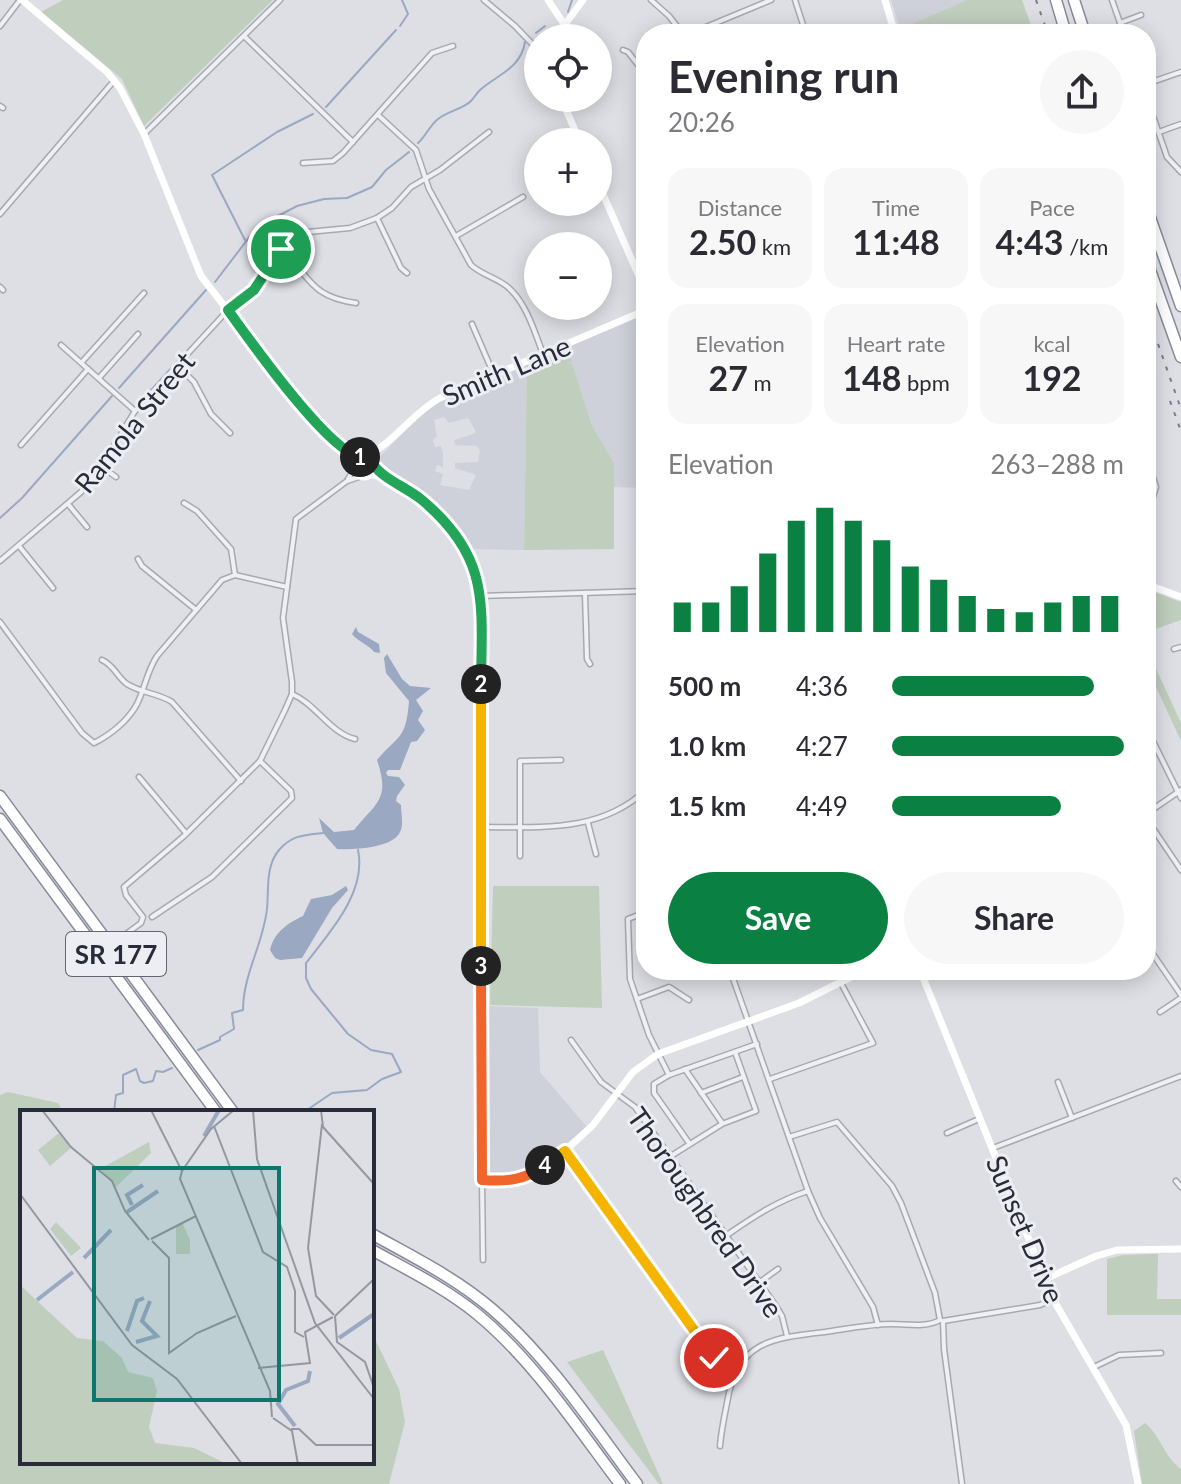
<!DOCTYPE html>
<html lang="en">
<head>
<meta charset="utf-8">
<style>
	:root { --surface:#fff; --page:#f7f7f7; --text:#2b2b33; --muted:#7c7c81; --accent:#0b8043 }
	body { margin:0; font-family:Lato,sans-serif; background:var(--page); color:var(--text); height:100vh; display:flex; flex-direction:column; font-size:30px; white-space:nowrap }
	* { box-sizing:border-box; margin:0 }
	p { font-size:26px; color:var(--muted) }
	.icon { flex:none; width:44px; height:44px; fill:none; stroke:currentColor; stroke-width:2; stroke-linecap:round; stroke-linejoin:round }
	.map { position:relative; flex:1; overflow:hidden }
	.drawer { position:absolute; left:636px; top:24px; width:520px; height:956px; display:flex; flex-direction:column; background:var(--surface); border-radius:32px; box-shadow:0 4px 20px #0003 }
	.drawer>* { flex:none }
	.fabs { position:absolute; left:524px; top:24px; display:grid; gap:16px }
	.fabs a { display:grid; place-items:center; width:88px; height:88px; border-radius:50%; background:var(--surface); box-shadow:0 4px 20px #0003; font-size:40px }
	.pin { position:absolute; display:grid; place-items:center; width:68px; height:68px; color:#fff; margin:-34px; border:4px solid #fff; border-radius:50%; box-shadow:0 2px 8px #0007 }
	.km { position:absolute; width:40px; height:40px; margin:-20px; border-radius:50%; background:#222; color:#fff; font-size:22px; line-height:40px; text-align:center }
	.round { display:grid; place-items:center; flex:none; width:84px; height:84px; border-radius:42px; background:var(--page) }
	.head { display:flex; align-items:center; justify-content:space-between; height:136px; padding:0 32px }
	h1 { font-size:44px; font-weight:700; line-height:60px }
	.metrics { display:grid; grid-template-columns:repeat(3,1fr); gap:12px; height:136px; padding:8px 32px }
	.metrics div { display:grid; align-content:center; border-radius:20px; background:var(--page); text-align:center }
	.metrics b { font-size:34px; font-weight:700 }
	.metrics small { font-size:22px; font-weight:400 }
	.metrics p { font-size:22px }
	.chart { height:224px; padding:16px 32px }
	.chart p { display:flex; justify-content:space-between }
	.chart svg { width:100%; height:144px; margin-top:8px; stroke:var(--accent); stroke-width:6 }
	.cta { display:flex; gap:16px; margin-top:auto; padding:16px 32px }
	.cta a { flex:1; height:92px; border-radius:48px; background:var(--accent); color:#fff; font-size:32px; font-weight:700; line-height:92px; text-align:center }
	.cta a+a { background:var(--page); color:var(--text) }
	ul { padding:0 32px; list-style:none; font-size:26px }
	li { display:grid; grid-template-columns:128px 96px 1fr; align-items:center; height:60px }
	li i { height:20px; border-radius:10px; background:var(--accent) }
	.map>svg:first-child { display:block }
	.built { fill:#cfd1da; fill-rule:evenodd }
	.green { fill:#c0cebe }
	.water { fill:#9ba8c2 }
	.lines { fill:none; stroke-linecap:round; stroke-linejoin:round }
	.stream { stroke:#9ba8c2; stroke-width:2 }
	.street-casing { stroke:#a7a9b2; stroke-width:7 }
	.highway-casing { stroke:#868b9a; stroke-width:13 }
	.street { stroke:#eff0f4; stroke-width:4 }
	.secondary { stroke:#fff; stroke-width:7 }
	.highway { stroke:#fff; stroke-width:10 }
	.rail { stroke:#787d8d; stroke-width:2; stroke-dasharray:4 8; stroke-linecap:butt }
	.split-1-casing { stroke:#fff; stroke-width:16 }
	.split-2-casing { stroke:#fff; stroke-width:16 }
	.split-3-casing { stroke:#fff; stroke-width:16 }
	.split-4-casing { stroke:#fff; stroke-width:16 }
	.split-5-casing { stroke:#fff; stroke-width:16 }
	.split-1 { stroke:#22a559; stroke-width:10 }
	.split-2 { stroke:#22a559; stroke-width:10 }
	.split-3 { stroke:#f5b400; stroke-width:10 }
	.split-4 { stroke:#f0652b; stroke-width:10 }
	.split-5 { stroke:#f5b400; stroke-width:10 }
	.labels { text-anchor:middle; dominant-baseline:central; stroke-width:6; stroke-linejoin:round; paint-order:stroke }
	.shield { fill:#eceef3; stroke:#636672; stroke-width:2 }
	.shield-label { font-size:26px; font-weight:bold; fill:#282c3a }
	.street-label { font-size:28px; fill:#282c3a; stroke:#eceef3 }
	.inset-river { fill:none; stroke:#9ba8c2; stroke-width:4 }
	.inset-road { fill:none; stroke:#9597a1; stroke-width:2 }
	.view { fill:#0f766e; fill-opacity:0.15; stroke:#0f766e; stroke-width:4 }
	.inset-edge { fill:none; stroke:#282c3a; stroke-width:4 }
</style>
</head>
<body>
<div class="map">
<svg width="1181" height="1484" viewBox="0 0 1181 1484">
	<rect width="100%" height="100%" fill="#dddfe5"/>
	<g class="built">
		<polygon points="891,0 967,0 900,29"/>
		<polygon points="646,311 646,488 613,487 614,463 592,426 572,363 556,369 549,355"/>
		<path d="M 527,365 L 524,550 L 471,549 L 439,510 L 407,483 L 379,469 L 376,461 L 426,409 L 439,401 ZM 444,417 L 449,423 L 468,418 L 474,428 L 476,433 L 454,440 L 455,445 L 477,446 L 480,450 L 478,462 L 455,463 L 455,468 L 476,475 L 469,490 L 440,485 L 443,474 L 435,471 L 437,465 L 443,467 L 443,454 L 441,446 L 435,447 L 433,440 L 437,436 L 434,420 Z"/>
		<polygon points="485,1006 538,1008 540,1072 587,1127 532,1170 515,1176 489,1176 486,1172"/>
	</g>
	<g class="green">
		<polygon points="63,0 273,0 144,126 122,79 41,12"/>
		<polygon points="967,0 1022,0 1034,34 901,34 900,29"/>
		<polygon points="566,347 572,361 567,364 572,363 592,426 614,463 614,549 524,550 527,365 549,355 553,363 550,354"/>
		<polygon points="1146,589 1181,602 1181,620 1150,631 1147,649 1181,723 1181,741 1146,665"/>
		<polygon points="493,886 599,886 602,1008 490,1005"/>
		<polygon points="8,1092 58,1103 63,1112 22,1112 22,1462 372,1462 372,1339 376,1341 399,1389 405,1422 389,1484 0,1484 0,1095"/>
		<polygon points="1158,1254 1157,1299 1181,1299 1181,1315 1107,1315 1107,1259 1123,1255"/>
		<polygon points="603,1350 663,1484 659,1484 567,1362"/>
		<path d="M 1145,1423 C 1161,1436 1164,1457 1181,1469 L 1181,1484 L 1142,1484 L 1134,1431 Z"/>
	</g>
	<g class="water">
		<path d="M 356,627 L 358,632 L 379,644 L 380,653 L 374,652 C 368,644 358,642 352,634 Z"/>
		<path d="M 387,654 L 402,679 L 410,686 L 431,688 L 416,700 L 423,711 L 418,720 L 425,730 L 417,741 L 411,742 L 400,770 L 388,770 L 386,773 L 388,776 L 399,777 L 405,785 L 397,796 L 396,801 L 401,805 C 401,813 404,825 400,832 C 393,848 353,850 337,849 L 323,833 L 319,818 L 334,832 L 354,830 C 378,801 390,799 377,760 C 399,734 406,740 409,701 L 386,673 L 384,658 Z"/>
		<path d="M 346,886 L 348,890 L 332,908 L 302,958 L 280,960 L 275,958 L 270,950 C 274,932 288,923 303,916 L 311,899 L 332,895 Z"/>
	</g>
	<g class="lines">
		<g class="stream">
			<polyline points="568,12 572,0"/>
			<polyline points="400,26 408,14 402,0"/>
			<polyline points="536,33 545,26"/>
			<polyline points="326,107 396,30"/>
			<path d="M 418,143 C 426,136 430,125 438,119 C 448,111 463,109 471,101 C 474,98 476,94 479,91 C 496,75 521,69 525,42"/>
			<polyline points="245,240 212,175 277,132 313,114"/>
			<polyline points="215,282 257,227 297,206 324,199 347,198 372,187 386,170 409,152"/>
			<polyline points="119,388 206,290"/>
			<polyline points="0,518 22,498 112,396"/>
			<path d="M 198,1050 L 220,1040 L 220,1037 L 234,1029 L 232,1013 L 243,1010 C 243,974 263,945 267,909 C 269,889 265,867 279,850 C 292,835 304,835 323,833"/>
			<path d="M 253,1111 L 307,1110 L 332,1093 L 367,1090 L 382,1079 L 401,1072 L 392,1054 L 371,1050 L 348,1034 L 311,989 L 306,978 L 306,963 C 330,932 367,892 358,850"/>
			<polyline points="105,1112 108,1112"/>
			<polyline points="114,1112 116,1095 123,1093 123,1075 136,1069 140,1081 144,1083 153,1081 156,1071 163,1072 172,1068"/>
		</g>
		<g class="street-casing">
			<g id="street">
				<polyline points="484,0 515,26 538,50"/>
				<polyline points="651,0 669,16 683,34"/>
				<polyline points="795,0 806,34"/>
				<polyline points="1112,0 1124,34"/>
				<polyline points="1120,23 1141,15"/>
				<polyline points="0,26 20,0"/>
				<polyline points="689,34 771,0"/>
				<polyline points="244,36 353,142"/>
				<polyline points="623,50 628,52 646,75"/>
				<polyline points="1146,84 1181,72"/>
				<polyline points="1146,96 1167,157 1181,172"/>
				<polyline points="0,106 3,108"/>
				<path d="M 378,115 L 416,150 L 429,189 L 471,265 C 483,276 499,278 510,289 C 527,305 535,333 543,354"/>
				<polyline points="1159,132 1181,124"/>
				<polyline points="145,133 280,0"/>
				<polyline points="303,163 333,161 343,153 432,53 453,46"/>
				<polyline points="0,214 113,82"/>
				<polyline points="377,218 401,268 407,273"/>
				<polyline points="456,236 523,197"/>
				<path d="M 281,249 C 310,276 310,297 356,303"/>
				<polyline points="0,287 3,290"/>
				<polyline points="472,324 494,375"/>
				<polyline points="61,345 135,411"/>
				<polyline points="82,362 144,293"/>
				<polyline points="178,366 194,382 211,414 230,433"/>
				<polyline points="99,378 138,334"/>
				<polyline points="21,445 88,369"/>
				<polyline points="1146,454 1156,487 1146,520"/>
				<polyline points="102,467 116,477"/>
				<polyline points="348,479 354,469"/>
				<polyline points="184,503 197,511 231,549 235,575"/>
				<polyline points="68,504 87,527"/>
				<polyline points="19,546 53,588"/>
				<polyline points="138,559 142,566 195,609"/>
				<polyline points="0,561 81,492 101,467 135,411 228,310 254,290 288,241 308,232 350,228 377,218 392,208 411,187 440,170 489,132"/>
				<polyline points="585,594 587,659 590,664"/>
				<polyline points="480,596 646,591"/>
				<path d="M 0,622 L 82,733 L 94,743 C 110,735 128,721 137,704 C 145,688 147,671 157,656 L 222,580 L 235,575 L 287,587"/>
				<polyline points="1174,649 1181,647"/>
				<path d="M 102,660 C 114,665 117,677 127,684 C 141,693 158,693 172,702 L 241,781"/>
				<path d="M 292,694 C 316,704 330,733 355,739"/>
				<polyline points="1146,727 1181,798"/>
				<polyline points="139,777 185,832"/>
				<polyline points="639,797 646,807"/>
				<polyline points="1146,814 1181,790"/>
				<polyline points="1146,818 1181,870"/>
				<polyline points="588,823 596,854"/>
				<path d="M 482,827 C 540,827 600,833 646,790"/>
				<polyline points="520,856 520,761 561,760"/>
				<polyline points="646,912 628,919 630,979 649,1035 669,1075"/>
				<polyline points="152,917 212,877 292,798 291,791 260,761"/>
				<polyline points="126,934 141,923 143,917 126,895 124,887 184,836 260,761 285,710 292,694 292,682 283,618 296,519 347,481 362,476"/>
				<polyline points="1146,944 1181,995"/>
				<polyline points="730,970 808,1191 820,1218 873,1307 878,1325"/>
				<polyline points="637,999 669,987 689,1000"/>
				<polyline points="1160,1012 1181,998"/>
				<polyline points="571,1040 601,1082 635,1107 776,1306 782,1316 787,1336"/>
				<polyline points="685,1069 722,1123"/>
				<polyline points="770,1079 873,1043 834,970"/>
				<polyline points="1058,1082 1072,1118"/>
				<polyline points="701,1093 743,1077"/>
				<polyline points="947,1133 979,1119"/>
				<polyline points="789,1137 837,1122 892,1186 901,1203 935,1293 940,1320"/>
				<polyline points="689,1143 654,1093 654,1084 669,1075 757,1044"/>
				<polyline points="993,1148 1181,1076"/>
				<polyline points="565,1151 704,1347 714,1358 735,1370"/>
				<polyline points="671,1156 722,1124 756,1111 735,1052"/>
				<polyline points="482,1180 483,1260"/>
				<polyline points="1176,1181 1181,1187"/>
				<path d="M 727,1235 C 753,1217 777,1201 808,1191"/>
				<polyline points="760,1282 778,1269"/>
				<polyline points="943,1321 944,1349 962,1484"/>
				<polyline points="943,1321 1040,1305 1053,1299"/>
				<polyline points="1094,1367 1119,1355 1161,1353"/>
				<path d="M 720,1446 C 721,1432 724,1418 727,1403 C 737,1342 770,1338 825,1332 C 846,1329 870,1324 892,1324 C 908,1324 925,1328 940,1320"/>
			</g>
		</g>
		<g class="highway-casing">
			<g id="highway">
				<polyline points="1056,0 1066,34"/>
				<polyline points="1074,0 1085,34"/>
				<polyline points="1146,206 1181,306"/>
				<polyline points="1146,259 1181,357"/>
				<polyline points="0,796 233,1112"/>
				<polyline points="0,819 216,1112"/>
				<path d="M 372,1234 C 413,1257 456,1278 492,1309 C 549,1358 592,1424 637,1484"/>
				<path d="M 372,1250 C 408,1270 445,1288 477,1314 C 534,1361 576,1426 620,1484"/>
			</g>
		</g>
		<use href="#street" class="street"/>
		<g class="secondary">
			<polyline points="22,0 107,72 120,88 144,134 201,276 319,428 355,463"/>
			<polyline points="548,0 564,24"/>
			<polyline points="885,0 895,34"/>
			<polyline points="555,38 583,0"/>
			<polyline points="561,98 580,142"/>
			<polyline points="598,183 646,292"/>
			<path d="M 364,457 C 394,444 412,413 440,398 L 646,310"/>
			<circle cx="364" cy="467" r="10"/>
			<path d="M 370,474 C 412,483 456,521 472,562 C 478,576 480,590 482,605 L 482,1180 L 512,1180 L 532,1175 L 565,1151 L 593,1125 L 633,1072 L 658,1054 L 799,1003 L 865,970"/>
			<polyline points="1146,584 1181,597"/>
			<polyline points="920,970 1053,1299 1126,1425 1138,1484"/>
			<polyline points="1045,1279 1096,1256 1117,1250 1181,1249"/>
		</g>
		<use href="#highway" class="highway"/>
		<g class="rail">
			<polyline points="1036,0 1048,34"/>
			<polyline points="1146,310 1181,409"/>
			<polyline points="1170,401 1181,431"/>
		</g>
	</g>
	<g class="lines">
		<g class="split-1-casing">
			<path id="split-1" d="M 281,249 L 254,290 L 228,310 C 251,342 327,450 360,457"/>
		</g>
		<g class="split-2-casing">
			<path id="split-2" d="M 360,457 L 370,460 C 381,479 405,486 422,500 C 490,557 482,603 481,684"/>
		</g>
		<g class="split-3-casing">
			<polyline id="split-3" points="481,684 481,966"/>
		</g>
		<g class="split-4-casing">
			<path id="split-4" d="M 481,966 L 482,1180 C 506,1182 526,1180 545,1165"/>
		</g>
		<g class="split-5-casing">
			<polyline id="split-5" points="545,1165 565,1151 714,1358"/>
		</g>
		<use href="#split-1" class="split-1"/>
		<use href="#split-2" class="split-2"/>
		<use href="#split-3" class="split-3"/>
		<use href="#split-4" class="split-4"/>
		<use href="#split-5" class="split-5"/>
	</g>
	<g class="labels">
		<rect class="shield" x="66" y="932" width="100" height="44" rx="6"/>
		<g class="shield-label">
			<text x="116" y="954">SR 177</text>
		</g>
		<g class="street-label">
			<text transform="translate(506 370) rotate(-23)">Smith Lane</text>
			<text transform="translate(134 422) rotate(-51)">Ramola Street</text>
			<text transform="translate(706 1212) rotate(55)">Thoroughbred Drive</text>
			<text transform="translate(1026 1229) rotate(67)">Sunset Drive</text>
		</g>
	</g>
	<g transform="translate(20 1110)">
		<rect width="354" height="354" fill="#dddfe5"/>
		<path d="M 39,23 L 51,38 L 30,56 L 18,40 ZM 129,32 L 131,43 L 96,77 L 80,59 ZM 36,112 L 61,138 L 51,146 L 30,119 ZM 162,112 L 170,130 L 170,144 L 156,144 L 156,115 ZM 0,175 L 57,228 L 83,231 L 102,248 L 108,262 L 133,268 L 137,281 L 129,317 L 135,333 L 174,338 L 207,354 L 0,354 Z" fill="#c0cebe"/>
		<path class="inset-river" d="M 184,26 L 199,0M 112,95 L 107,85 L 123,75M 107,102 L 138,81M 64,148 L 91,120M 17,190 L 53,162M 107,221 L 117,191 L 124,188M 319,228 L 354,204M 116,232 L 137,226 L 122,211 L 130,191M 275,316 L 258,294 L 266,280 L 288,271 L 290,261"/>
		<path class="inset-road" d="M 22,0 L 51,37 L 92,71 L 105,101 L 129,130M 131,0 L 162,61 L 160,69 L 250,281 L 252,307M 233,0 L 237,49 L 295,213 L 354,289M 301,0 L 303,17 L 354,74M 302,14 L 288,138 L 296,186 L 314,205M 194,16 L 243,142 L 267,157 L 275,181 L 275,222 L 284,227M 162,61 L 191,19 L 214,0M 0,84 L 112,235 L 157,269 L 222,354M 131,129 L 176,106M 132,131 L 149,148 L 149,243 L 177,223 L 216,206M 315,206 L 317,232 L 345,252 L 354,278M 315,206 L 354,169M 238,258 L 290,253 L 285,222 L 313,207M 253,308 L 272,321 L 278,354M 271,319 L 279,319 L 296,335 L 354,335"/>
		<path class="view" d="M 74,58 L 259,58 L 259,290 L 74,290 Z"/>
		<rect width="354" height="354" class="inset-edge"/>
	</g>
</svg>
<div class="fabs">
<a><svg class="icon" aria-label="locate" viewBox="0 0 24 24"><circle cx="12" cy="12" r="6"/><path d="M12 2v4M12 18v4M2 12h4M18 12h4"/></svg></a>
<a>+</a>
<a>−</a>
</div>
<div class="pin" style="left:281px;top:249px;background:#1e9e55"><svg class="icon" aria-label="arrive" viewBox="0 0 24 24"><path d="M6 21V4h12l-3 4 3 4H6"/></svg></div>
<div class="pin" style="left:714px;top:1358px;background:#d93025"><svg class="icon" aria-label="check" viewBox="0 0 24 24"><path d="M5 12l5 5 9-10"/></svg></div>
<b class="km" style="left:360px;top:457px">1</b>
<b class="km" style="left:481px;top:684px">2</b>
<b class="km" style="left:481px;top:966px">3</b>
<b class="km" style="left:545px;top:1165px">4</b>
<section class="drawer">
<div class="head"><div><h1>Evening run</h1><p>20:26</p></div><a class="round"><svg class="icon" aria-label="share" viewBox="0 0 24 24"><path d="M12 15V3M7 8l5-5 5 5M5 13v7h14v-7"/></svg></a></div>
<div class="metrics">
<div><p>Distance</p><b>2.50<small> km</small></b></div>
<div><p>Time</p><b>11:48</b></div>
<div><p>Pace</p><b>4:43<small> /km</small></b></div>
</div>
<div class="metrics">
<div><p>Elevation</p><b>27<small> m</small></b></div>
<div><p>Heart rate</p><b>148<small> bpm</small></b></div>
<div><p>kcal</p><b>192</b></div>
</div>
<div class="chart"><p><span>Elevation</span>263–288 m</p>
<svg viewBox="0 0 160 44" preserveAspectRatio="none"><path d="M5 44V35M15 44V35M25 44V30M35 44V20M45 44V10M55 44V6M65 44V10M75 44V16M85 44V24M95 44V28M105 44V33M115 44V37M125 44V38M135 44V35M145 44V33M155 44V33"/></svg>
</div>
<ul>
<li><b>500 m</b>4:36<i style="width:87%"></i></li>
<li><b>1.0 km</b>4:27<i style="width:100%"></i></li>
<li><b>1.5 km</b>4:49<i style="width:73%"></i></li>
</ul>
<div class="cta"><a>Save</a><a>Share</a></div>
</section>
</div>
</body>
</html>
